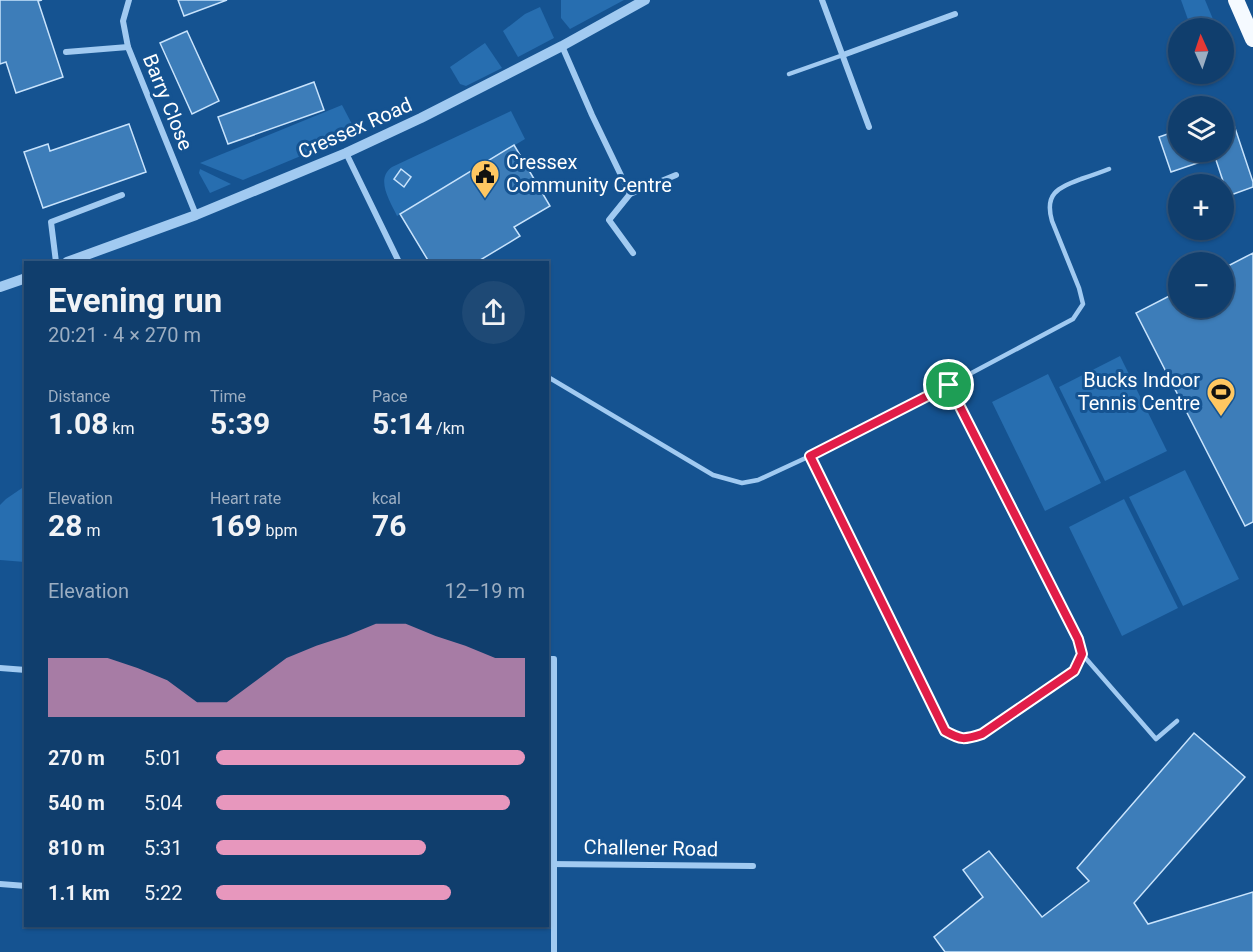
<!DOCTYPE html>
<html lang="en">
<head>
<meta charset="utf-8">
<style>
	:root { --surface:#103e6d; --page:#1e4975; --text:#f1f3f6; --muted:#9caec2; --line:#305780; --accent:#e797bd }
	body { margin:0; font-family:Roboto,sans-serif; background:var(--page); color:var(--text); height:100vh; display:flex; flex-direction:column; font-size:22px; white-space:nowrap }
	* { box-sizing:border-box; margin:0 }
	p { font-size:20px; color:var(--muted) }
	.icon { flex:none; width:33px; height:33px; fill:none; stroke:currentColor; stroke-width:2; stroke-linecap:round; stroke-linejoin:round }
	.map { position:relative; flex:1; overflow:hidden }
	.sheet { position:absolute; left:24px; top:261px; width:525px; height:666px; display:flex; flex-direction:column; background:var(--surface); border-radius:0px; box-shadow:0 2px 4px #0004,0 0 0 2px var(--line) }
	.sheet>* { flex:none }
	.needle { width:39px; rotate:357deg }
	.buttons { position:absolute; left:1168px; top:18px; display:grid; gap:12px }
	.buttons a { display:grid; place-items:center; width:66px; height:66px; border-radius:50%; background:var(--surface); box-shadow:0 2px 4px #0004,0 0 0 2px var(--line); font-size:30px }
	.pin { position:absolute; display:grid; place-items:center; width:51px; height:51px; color:#fff; margin:-26px; border:3px solid #fff; border-radius:50%; box-shadow:0 2px 6px #0007 }
	.round { display:grid; place-items:center; flex:none; width:63px; height:63px; border-radius:32px; background:var(--page) }
	.head { display:flex; align-items:center; justify-content:space-between; height:102px; padding:0 24px }
	h1 { font-size:33px; font-weight:700; line-height:45px }
	.stats { display:grid; grid-template-columns:repeat(3,1fr); gap:9px; height:102px; padding:6px 24px }
	.stats div { display:grid; align-content:center }
	.stats b { font-size:30px; font-weight:700 }
	.stats small { font-size:16px; font-weight:400 }
	.stats p { font-size:16px }
	.chart { height:168px; padding:12px 24px }
	.chart p { display:flex; justify-content:space-between }
	.chart svg { width:100%; height:108px; margin-top:6px; fill:var(--accent); opacity:.7 }
	ul { padding:0 24px; list-style:none; font-size:20px }
	li { display:grid; grid-template-columns:96px 72px 1fr; align-items:center; height:45px }
	li i { height:15px; border-radius:8px; background:var(--accent) }
	.map>svg:first-child { display:block }
	.green { fill:#276eb0 }
	.building { fill:#3d7db9; stroke:#c8e3fc; stroke-width:1.5 }
	.lines { fill:none; stroke-linecap:round; stroke-linejoin:round }
	.service { stroke:#a1caf1; stroke-width:4.5 }
	.minor { stroke:#a1caf1; stroke-width:6 }
	.tertiary { stroke:#a1caf1; stroke-width:10 }
	.trunk { stroke:#f5faff; stroke-width:16 }
	.route-casing { stroke:#fff; stroke-width:12 }
	.route { stroke:#e11d48; stroke-width:8 }
	.labels { text-anchor:middle; dominant-baseline:central; stroke-width:6; stroke-linejoin:round; paint-order:stroke }
	.street-label { font-size:20px; fill:#fff; stroke:#155391 }
	.poi-label { font-size:20px; fill:#fff; stroke:#155391; text-anchor:start }
</style>
</head>
<body>
<div class="map">
<svg width="1253" height="952" viewBox="0 0 1253 952">
	<rect width="100%" height="100%" fill="#155391"/>
	<g class="green">
		<polygon points="561,0 624,0 570,29 561,18"/>
		<polygon points="1181,0 1205,0 1215,24 1203,28 1191,28"/>
		<polygon points="540,7 554,38 518,57 503,31 525,14"/>
		<polygon points="485,43 502,68 466,86 460,84 450,67"/>
		<polygon points="342,105 354,128 351,135 243,180 200,163"/>
		<path d="M 511,111 L 525,139 L 397,216 C 390,201 375,179 392,167 Z"/>
		<polygon points="200,169 231,184 210,193 199,173"/>
		<polygon points="1120,356 1167,451 1105,481 1059,387"/>
		<polygon points="1048,374 1101,483 1045,511 992,402"/>
		<polygon points="1185,470 1239,579 1183,606 1129,497"/>
		<polygon points="25,486 25,562 0,560 0,505 6,499"/>
		<polygon points="1124,499 1178,608 1122,636 1069,527"/>
	</g>
	<g class="building">
		<polygon points="0,0 42,0 38,1 63,77 16,93 6,62 0,64"/>
		<polygon points="178,0 227,0 184,16"/>
		<polygon points="187,31 219,101 192,114 160,43"/>
		<polygon points="314,82 324,110 228,144 218,117"/>
		<polygon points="1230,113 1253,182 1253,187 1228,196 1215,157 1171,172 1159,137 1179,130 1179,152 1224,152 1224,115"/>
		<polygon points="129,124 146,172 43,208 24,152 48,144 50,151"/>
		<polygon points="514,145 550,206 514,227 520,236 477,262 429,262 400,214"/>
		<polygon points="401,169 411,177 404,187 394,179"/>
		<polygon points="1253,253 1253,522 1245,526 1136,313 1179,291 1179,308 1224,308 1224,268"/>
		<polygon points="1194,733 1245,777 1134,903 1148,924 1253,892 1253,952 945,952 934,937 983,897 963,870 989,851 1042,917 1089,881 1077,868"/>
	</g>
	<g class="lines">
		<g class="service">
			<polyline points="789,74 843,55"/>
			<path d="M 548,377 L 713,475 L 742,483 L 758,480 L 810,456 L 949,385 L 1073,319 L 1083,304 L 1079,288 L 1052,221 C 1044,193 1058,188 1081,179 C 1090,176 1099,173 1109,169"/>
			<polyline points="949,385 1078,639 1082,654 1156,739 1177,721"/>
			<path d="M 810,456 L 945,731 C 961,740 964,740 982,734 L 1074,671 L 1082,654"/>
		</g>
		<g class="minor">
			<polyline points="129,0 123,21 128,47 196,215"/>
			<polyline points="822,0 869,127"/>
			<polyline points="562,46 592,115 630,194"/>
			<polyline points="66,52 128,47"/>
			<polyline points="843,55 955,14"/>
			<polyline points="346,153 399,262"/>
			<polyline points="633,253 609,220 630,194 676,175"/>
			<polyline points="56,262 51,222 122,195"/>
			<polyline points="548,659 554,659 554,952"/>
			<polyline points="0,668 26,670"/>
			<polyline points="548,864 753,866"/>
			<polyline points="0,884 26,886"/>
		</g>
		<g class="tertiary">
			<polyline points="67,262 196,215 346,153 421,118 562,46 645,0"/>
			<polyline points="0,287 26,278"/>
		</g>
		<polyline class="trunk" points="1236,0 1253,39"/>
	</g>
	<g class="lines">
		<g class="route-casing">
			<path id="route" d="M 949,385 L 1078,639 L 1082,654 L 1074,671 L 982,734 C 964,740 961,740 945,731 L 810,456 Z"/>
		</g>
		<use href="#route" class="route"/>
	</g>
	<defs>
		<g id="civic-pin" transform="scale(1.5)"><path d="M0 17L-7.5 6A9.5 9.5 0 1 1 7.5 6Z" fill="#ffc761" stroke="#155391"/><path d="M-.6-6.5H3V-4.5H.6V-3L4-1V1h2V6H-6V1h2V-1L-.6-3ZM-1.2 2.5V6h2.4V2.5Z" fill="#111"/></g>
		<g id="stadium-pin" transform="scale(1.5)"><path d="M0 17L-7.5 6A9.5 9.5 0 1 1 7.5 6Z" fill="#ffc761" stroke="#155391"/><path d="M0-5a6.5 5 0 1 0 0 10a6.5 5 0 1 0 0-10ZM-3.5-1.8h7v3.6h-7Z" fill="#111"/></g>
	</defs>
	<g fill-rule="evenodd">
		<use href="#civic-pin" x="485" y="174"/>
		<use href="#stadium-pin" x="1221" y="392"/>
	</g>
	<g class="labels">
		<g class="street-label">
			<text transform="translate(168 102) rotate(68)">Barry Close</text>
			<text transform="translate(355 128) rotate(-24)">Cressex Road</text>
			<text transform="translate(651 848) rotate(1)">Challener Road</text>
		</g>
		<g class="poi-label">
			<text x="506" y="162">Cressex<tspan x="506" dy="23">Community Centre</tspan></text>
			<text x="1200" y="380" text-anchor="end">Bucks Indoor<tspan x="1200" dy="23">Tennis Centre</tspan></text>
		</g>
	</g>
</svg>
<div class="buttons">
<a><svg class="needle" viewBox="-14 -14 28 28"><path d="M0-13l5 13h-10z" fill="#e53935"/><path d="M0 13l5-13h-10z" fill="#9caec2"/></svg></a>
<a><svg class="icon" aria-label="layers" viewBox="0 0 24 24"><path d="M12 4l9 5-9 5-9-5zM3 14l9 5 9-5"/></svg></a>
<a>+</a>
<a>−</a>
</div>
<div class="pin" style="left:949px;top:385px;background:#1e9e55"><svg class="icon" aria-label="arrive" viewBox="0 0 24 24"><path d="M6 21V4h12l-3 4 3 4H6"/></svg></div>
<section class="sheet">
<div class="head"><div><h1>Evening run</h1><p>20:21 · 4 × 270 m</p></div><a class="round"><svg class="icon" aria-label="share" viewBox="0 0 24 24"><path d="M12 15V3M7 8l5-5 5 5M5 13v7h14v-7"/></svg></a></div>
<div class="stats">
<div><p>Distance</p><b>1.08<small> km</small></b></div>
<div><p>Time</p><b>5:39</b></div>
<div><p>Pace</p><b>5:14<small> /km</small></b></div>
</div>
<div class="stats">
<div><p>Elevation</p><b>28<small> m</small></b></div>
<div><p>Heart rate</p><b>169<small> bpm</small></b></div>
<div><p>kcal</p><b>76</b></div>
</div>
<div class="chart"><p><span>Elevation</span>12–19 m</p>
<svg viewBox="0 0 160 44" preserveAspectRatio="none"><path d="M0 44V20L10 20L20 20L30 24L40 29L50 38L60 38L70 29L80 20L90 15L100 11L110 6L120 6L130 11L140 15L150 20L160 20V44z"/></svg>
</div>
<ul>
<li><b>270 m</b>5:01<i style="width:100%"></i></li>
<li><b>540 m</b>5:04<i style="width:95%"></i></li>
<li><b>810 m</b>5:31<i style="width:68%"></i></li>
<li><b>1.1 km</b>5:22<i style="width:76%"></i></li>
</ul>
</section>
</div>
</body>
</html>
